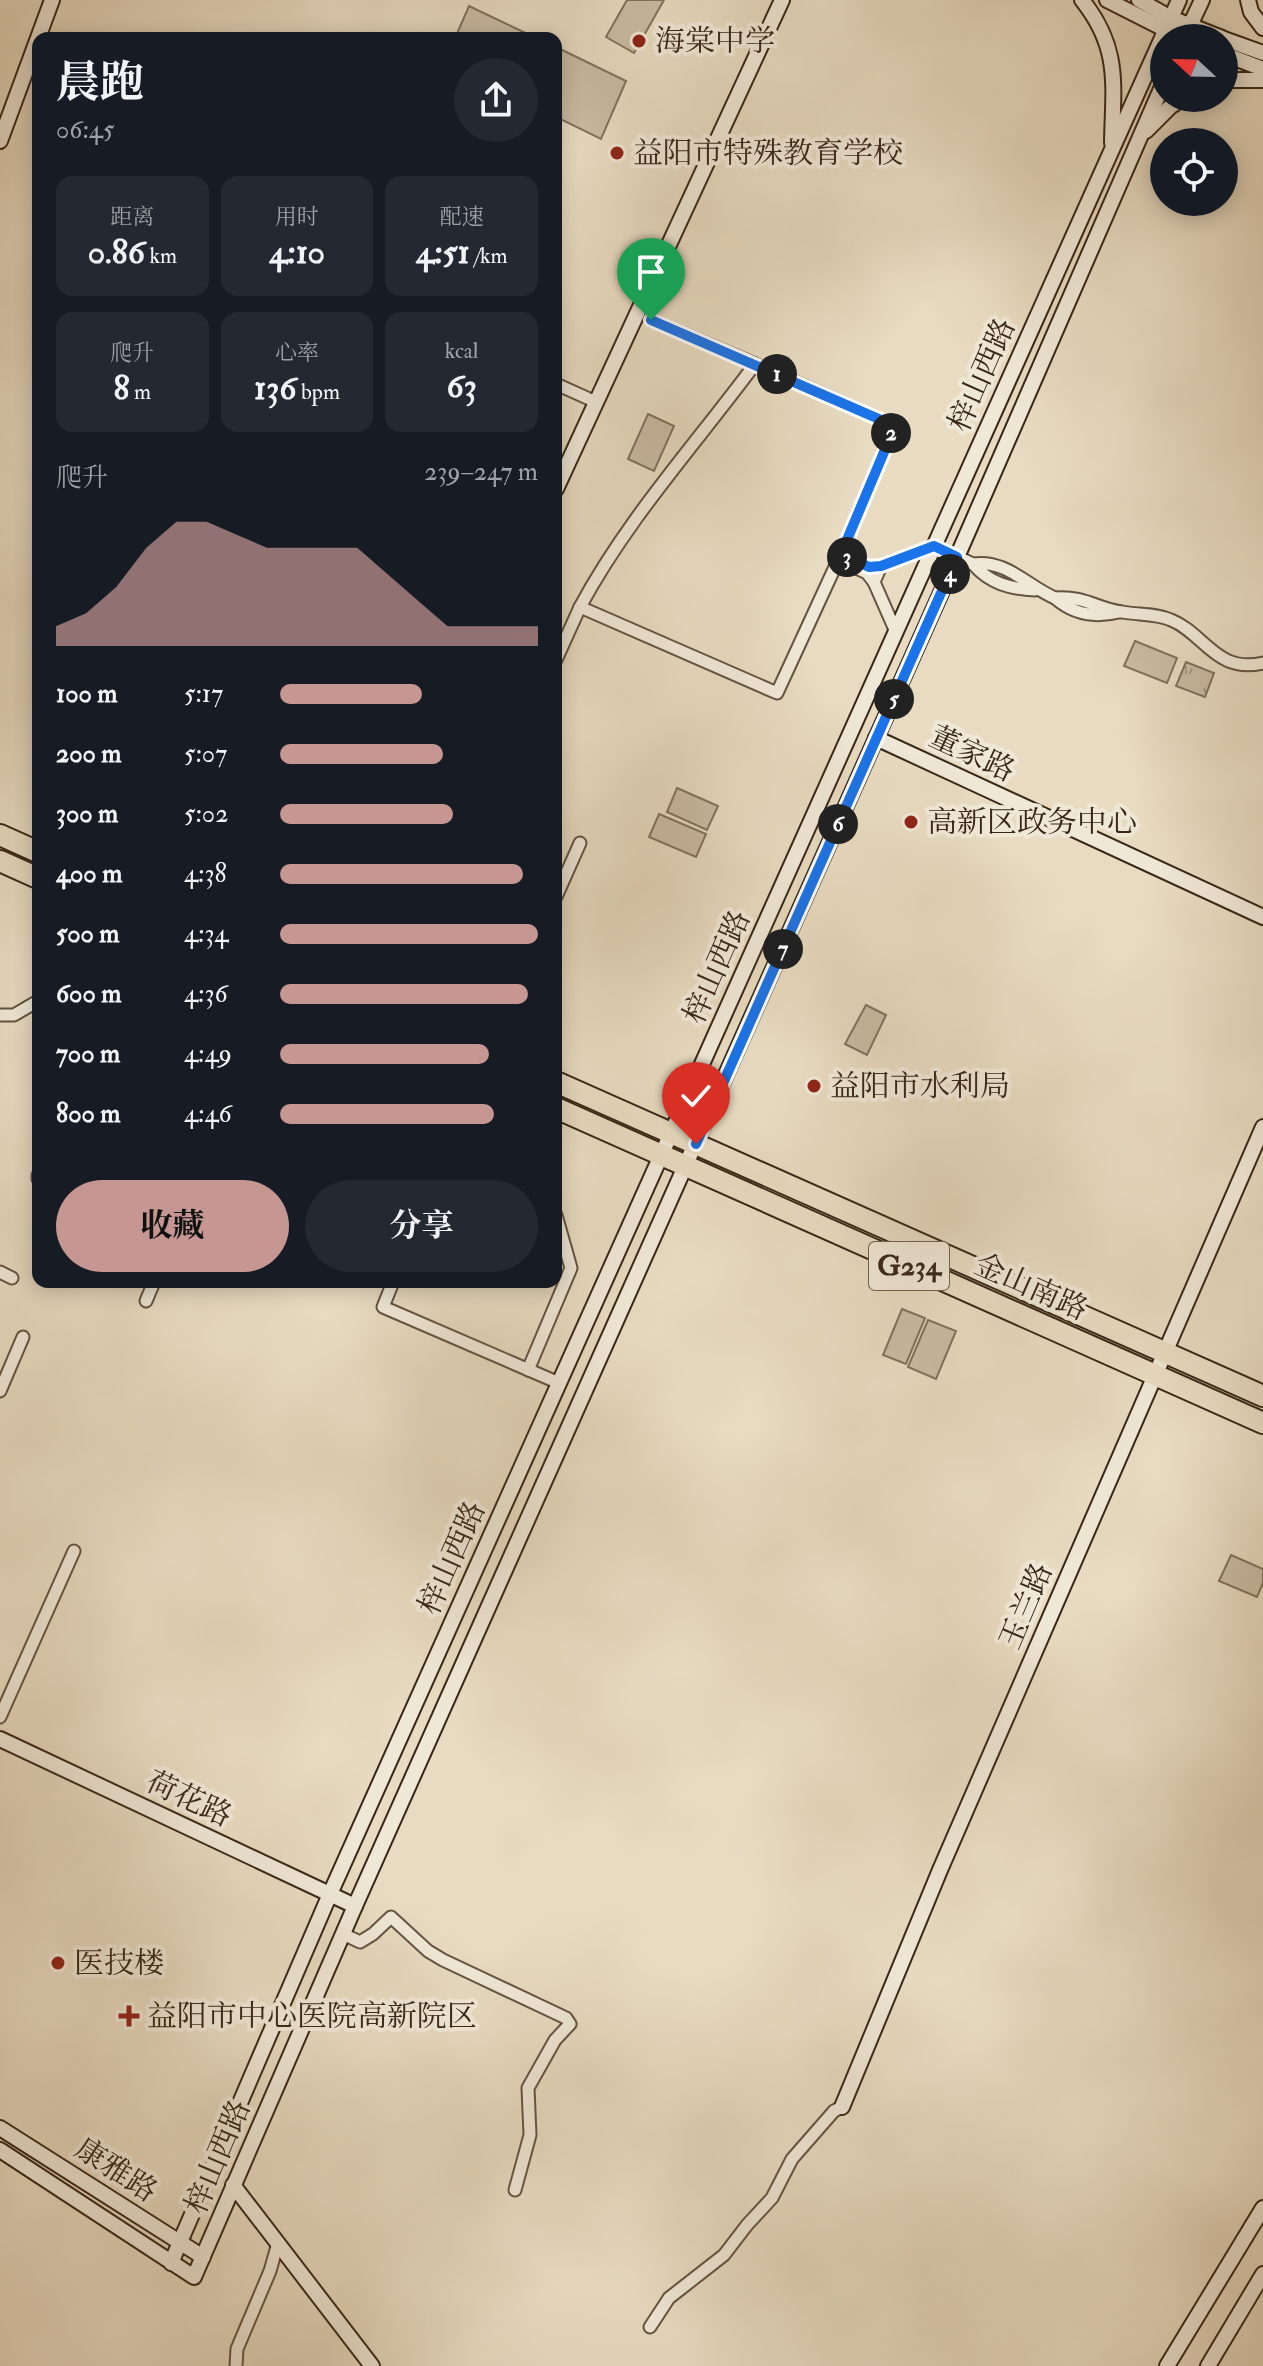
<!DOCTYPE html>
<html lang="zh">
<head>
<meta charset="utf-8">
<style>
	:root { --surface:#171b24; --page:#242831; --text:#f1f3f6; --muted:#9ea1a6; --accent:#c59692 }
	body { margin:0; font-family:"IM FELL Double Pica","Noto Serif SC",serif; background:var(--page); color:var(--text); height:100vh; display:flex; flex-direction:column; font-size:30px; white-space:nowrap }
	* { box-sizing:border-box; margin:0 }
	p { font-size:26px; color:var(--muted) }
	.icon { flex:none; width:44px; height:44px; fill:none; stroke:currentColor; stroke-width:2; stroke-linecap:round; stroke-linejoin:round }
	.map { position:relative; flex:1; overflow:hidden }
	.sheet { position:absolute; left:32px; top:32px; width:530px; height:1256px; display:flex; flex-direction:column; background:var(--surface); border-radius:16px; box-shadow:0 4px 20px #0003 }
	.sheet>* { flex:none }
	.needle { width:52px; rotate:292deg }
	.controls { position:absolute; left:1150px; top:24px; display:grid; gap:16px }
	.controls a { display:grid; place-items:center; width:88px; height:88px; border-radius:50%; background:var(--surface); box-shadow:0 4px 20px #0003; font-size:40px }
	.pin { position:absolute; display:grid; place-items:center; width:68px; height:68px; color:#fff; margin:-82px -34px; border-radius:50% 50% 50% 0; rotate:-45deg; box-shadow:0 0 8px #0007 }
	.pin .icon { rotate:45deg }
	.km { position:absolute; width:40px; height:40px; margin:-20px; border-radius:50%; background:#222; color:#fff; font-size:22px; line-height:40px; text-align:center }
	.round { display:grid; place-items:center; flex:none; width:84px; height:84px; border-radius:42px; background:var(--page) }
	.summary { display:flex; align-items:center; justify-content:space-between; height:136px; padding:0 24px }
	h1 { font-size:44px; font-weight:700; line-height:60px }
	.figures { display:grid; grid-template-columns:repeat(3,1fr); gap:12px; height:136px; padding:8px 24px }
	.figures div { display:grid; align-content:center; border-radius:16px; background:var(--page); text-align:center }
	.figures b { font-size:34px; font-weight:700 }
	.figures small { font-size:22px; font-weight:400 }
	.figures p { font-size:22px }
	.chart { height:224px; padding:16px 24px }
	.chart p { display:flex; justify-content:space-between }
	.chart svg { width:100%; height:144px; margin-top:8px; fill:var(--accent); opacity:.7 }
	.primary-button { display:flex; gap:16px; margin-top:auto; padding:16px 24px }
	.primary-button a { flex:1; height:92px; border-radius:48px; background:var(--accent); color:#111; font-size:32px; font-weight:700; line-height:92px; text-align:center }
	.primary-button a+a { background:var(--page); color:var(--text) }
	ul { padding:0 24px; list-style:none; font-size:26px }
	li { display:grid; grid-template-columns:128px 96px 1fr; align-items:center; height:60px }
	li i { height:20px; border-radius:10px; background:var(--accent) }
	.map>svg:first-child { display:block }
	.park { fill:url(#park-tufts); stroke:#81725e; stroke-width:2 }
	.garden { fill:#cabca4; stroke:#81725e; stroke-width:2 }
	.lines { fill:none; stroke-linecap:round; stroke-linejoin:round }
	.street-casing { stroke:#645442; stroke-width:15 }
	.secondary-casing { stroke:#382717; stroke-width:18 }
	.highway-casing { stroke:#382717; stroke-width:24 }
	.street { stroke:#f0e8d7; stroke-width:11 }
	.secondary { stroke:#f0e8d7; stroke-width:14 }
	.highway { stroke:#e8dbc1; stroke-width:20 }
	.route-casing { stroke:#fff; stroke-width:16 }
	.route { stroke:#1a73e8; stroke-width:10 }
	.poi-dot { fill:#8f2418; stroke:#f0e8d7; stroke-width:3 }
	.labels { text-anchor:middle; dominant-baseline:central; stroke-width:8; stroke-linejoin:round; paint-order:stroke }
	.shield { fill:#f0e8d7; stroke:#6f6151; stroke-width:2 }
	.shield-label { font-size:28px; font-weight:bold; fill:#382717 }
	.poi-label { font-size:30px; fill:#382717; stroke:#f0e8d7; text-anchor:start }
	.street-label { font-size:30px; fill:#382717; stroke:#f0e8d7 }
</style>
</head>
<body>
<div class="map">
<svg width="1263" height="2366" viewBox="0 0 1263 2366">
	<defs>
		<pattern id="park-tufts" width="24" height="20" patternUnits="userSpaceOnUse" patternTransform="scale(2)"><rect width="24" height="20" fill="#cabca4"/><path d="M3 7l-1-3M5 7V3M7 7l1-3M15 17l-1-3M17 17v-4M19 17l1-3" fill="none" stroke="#a59985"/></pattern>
	</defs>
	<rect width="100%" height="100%" fill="#e8dbc1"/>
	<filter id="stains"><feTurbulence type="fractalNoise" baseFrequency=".0025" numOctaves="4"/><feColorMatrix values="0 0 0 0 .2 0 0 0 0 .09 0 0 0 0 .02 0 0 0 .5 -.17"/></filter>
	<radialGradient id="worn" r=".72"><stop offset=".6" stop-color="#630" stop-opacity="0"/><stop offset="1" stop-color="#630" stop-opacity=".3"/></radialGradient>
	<polygon class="park" points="1186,662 1214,673 1205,697 1176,686"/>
	<g class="garden">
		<polygon points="627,0 664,0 634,53 606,37"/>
		<polygon points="469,6 536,38 455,38"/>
		<polygon points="556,47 626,81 601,139 556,117"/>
		<polygon points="648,414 674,426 654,471 628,459"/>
		<polygon points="1135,641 1177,658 1167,683 1124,666"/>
		<polygon points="677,788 718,806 707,830 667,812"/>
		<polygon points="659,814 706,834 696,857 649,837"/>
		<polygon points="866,1005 886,1015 867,1055 845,1044"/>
		<polygon points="902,1309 925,1318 906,1364 883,1355"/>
		<polygon points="928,1320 956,1331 936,1379 908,1367"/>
		<polygon points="1231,1555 1263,1569 1263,1583 1257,1597 1219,1581"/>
	</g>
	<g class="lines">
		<g class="street-casing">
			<g id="street">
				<polyline points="651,320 755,364"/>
				<path d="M 755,364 L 895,426 L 841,554 L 777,693 L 580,607 C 628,518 695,445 755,364 Z"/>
				<polyline points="556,384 596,402"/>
				<polyline points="839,560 867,573 874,582"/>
				<path d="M 1035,590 C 1010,589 989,583 973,564 C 1006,559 1027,586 1055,598"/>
				<path d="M 1119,612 C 1095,618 1073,614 1055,598 C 1086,596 1095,608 1122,612 C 1138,615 1156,613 1171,620 C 1204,633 1216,674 1263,663"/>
				<polyline points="896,632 874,582 881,566 934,546 973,564"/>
				<polyline points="556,660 580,607"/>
				<polyline points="556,897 580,843"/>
				<polyline points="0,1015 14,1015 38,1001"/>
				<polyline points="38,1175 38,1179"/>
				<polyline points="0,1272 12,1278"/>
				<polyline points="393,1282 383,1307 559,1383"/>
				<polyline points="146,1301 154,1282"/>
				<polyline points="528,1370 571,1268 556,1215"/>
				<polyline points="0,1391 23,1337"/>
				<polyline points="0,1717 74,1551"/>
				<polyline points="343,1934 360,1942 373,1934 391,1917 428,1951 443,1960 566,2018 570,2024 555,2040 528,2088 530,2135 515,2190"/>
				<polyline points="650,2327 669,2298 724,2255 747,2225 772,2198 792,2159 834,2111 842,2107"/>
				<polyline points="236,2366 237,2349 270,2271 278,2243"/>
			</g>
		</g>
		<g class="secondary-casing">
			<g id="secondary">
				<path d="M 1082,0 C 1121,49 1113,85 1112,143"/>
				<polyline points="1107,0 1182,38"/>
				<polyline points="1139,0 1171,18 1222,38"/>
				<polyline points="1248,0 1251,12 1263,28"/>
				<polyline points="1186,34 1202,0"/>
				<polyline points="1224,39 1263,53"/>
				<polyline points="1224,54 1263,69"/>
				<polyline points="1224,80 1263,80"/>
				<polyline points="1146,131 1171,106 1184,98"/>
				<polyline points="0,141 52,0"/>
				<polyline points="556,489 782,0"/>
				<polyline points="876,738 1263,917"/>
				<polyline points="0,1739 355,1906"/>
				<polyline points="842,2107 940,1870 1263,1127"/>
				<polyline points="0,2128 203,2257"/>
				<polyline points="0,2150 194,2277 355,1906 957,557 1164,82"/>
				<polyline points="233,2185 372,2366"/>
				<polyline points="171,2263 330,1894 1179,0"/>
				<polyline points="1167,2366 1263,2208"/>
				<polyline points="1208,2366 1263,2274"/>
			</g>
		</g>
		<g class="highway-casing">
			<g id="highway">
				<polyline points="0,835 38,852"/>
				<polyline points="0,861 38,878"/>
				<polyline points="556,1082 1263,1396"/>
				<polyline points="556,1108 1263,1423"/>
			</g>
		</g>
		<use href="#street" class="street"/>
		<use href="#secondary" class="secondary"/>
		<use href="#highway" class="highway"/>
	</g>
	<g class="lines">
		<g class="route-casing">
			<polyline id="route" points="651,320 895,426 841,554 869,567 881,566 934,546 957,557 696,1144"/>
		</g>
		<use href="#route" class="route"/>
	</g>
	<g class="poi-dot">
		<circle cx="639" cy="41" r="8"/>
		<circle cx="617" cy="153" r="8"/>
		<circle cx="911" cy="822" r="8"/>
		<circle cx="814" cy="1086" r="8"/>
		<circle cx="58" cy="1963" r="8"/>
		<path d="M125 2004h8v8h8v8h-8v8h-8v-8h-8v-8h8z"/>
	</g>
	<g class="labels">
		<rect class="shield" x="869" y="1242" width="80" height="48" rx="6"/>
		<g class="shield-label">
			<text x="909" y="1266">G234</text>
		</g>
		<g class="poi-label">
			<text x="655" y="41">海棠中学</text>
			<text x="633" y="153">益阳市特殊教育学校</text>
			<text x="927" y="822">高新区政务中心</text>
			<text x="830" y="1086">益阳市水利局</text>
			<text x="74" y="1963">医技楼</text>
			<text x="147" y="2016">益阳市中心医院高新院区</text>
		</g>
		<g class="street-label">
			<text transform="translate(982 375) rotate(-66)">梓山西路</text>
			<text transform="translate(972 754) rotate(25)">董家路</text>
			<text transform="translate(717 967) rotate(-66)">梓山西路</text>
			<text transform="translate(1031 1287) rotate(24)">金山南路</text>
			<text transform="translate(452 1558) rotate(-66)">梓山西路</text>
			<text transform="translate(1026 1606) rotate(-67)">玉兰路</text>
			<text transform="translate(189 1799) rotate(25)">荷花路</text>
			<text transform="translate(218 2157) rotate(-67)">梓山西路</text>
			<text transform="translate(116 2170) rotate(33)">康雅路</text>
		</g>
	</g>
	<rect width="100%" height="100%" filter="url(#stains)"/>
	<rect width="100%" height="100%" fill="url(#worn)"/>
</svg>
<div class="controls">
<a><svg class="needle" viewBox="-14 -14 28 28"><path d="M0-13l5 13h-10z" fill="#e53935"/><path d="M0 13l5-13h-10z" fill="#9ea1a6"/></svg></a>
<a><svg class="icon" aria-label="locate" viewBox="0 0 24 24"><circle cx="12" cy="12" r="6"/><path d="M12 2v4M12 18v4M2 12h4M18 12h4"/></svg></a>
</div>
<div class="pin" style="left:651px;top:320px;background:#1e9e55"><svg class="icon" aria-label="arrive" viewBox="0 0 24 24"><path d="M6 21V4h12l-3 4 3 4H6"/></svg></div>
<div class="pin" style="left:696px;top:1144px;background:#d93025"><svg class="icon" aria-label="check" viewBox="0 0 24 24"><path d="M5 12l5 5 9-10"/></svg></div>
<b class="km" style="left:777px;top:374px">1</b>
<b class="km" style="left:891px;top:433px">2</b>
<b class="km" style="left:847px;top:557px">3</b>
<b class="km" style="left:950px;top:574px">4</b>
<b class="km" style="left:894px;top:699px">5</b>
<b class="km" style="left:838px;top:824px">6</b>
<b class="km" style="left:783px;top:949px">7</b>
<section class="sheet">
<div class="summary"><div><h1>晨跑</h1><p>06:45</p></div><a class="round"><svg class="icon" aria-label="share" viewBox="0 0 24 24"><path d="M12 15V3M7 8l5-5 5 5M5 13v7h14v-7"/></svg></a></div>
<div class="figures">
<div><p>距离</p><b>0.86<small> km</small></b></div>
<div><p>用时</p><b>4:10</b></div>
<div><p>配速</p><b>4:51<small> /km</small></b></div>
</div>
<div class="figures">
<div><p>爬升</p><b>8<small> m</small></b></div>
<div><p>心率</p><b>136<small> bpm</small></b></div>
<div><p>kcal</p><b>63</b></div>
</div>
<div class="chart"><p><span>爬升</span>239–247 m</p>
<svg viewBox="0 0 160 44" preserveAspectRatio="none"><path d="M0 44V38L10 34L20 26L30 14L40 6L50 6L60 10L70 14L80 14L90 14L100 14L110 22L120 30L130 38L140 38L150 38L160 38V44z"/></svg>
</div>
<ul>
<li><b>100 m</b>5:17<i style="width:55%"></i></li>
<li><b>200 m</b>5:07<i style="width:63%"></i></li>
<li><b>300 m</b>5:02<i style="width:67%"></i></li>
<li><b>400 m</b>4:38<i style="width:94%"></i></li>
<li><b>500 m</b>4:34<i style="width:100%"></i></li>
<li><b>600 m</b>4:36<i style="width:96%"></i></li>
<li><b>700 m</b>4:49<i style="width:81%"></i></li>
<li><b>800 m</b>4:46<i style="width:83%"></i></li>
</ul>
<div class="primary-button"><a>收藏</a><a>分享</a></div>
</section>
</div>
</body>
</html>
